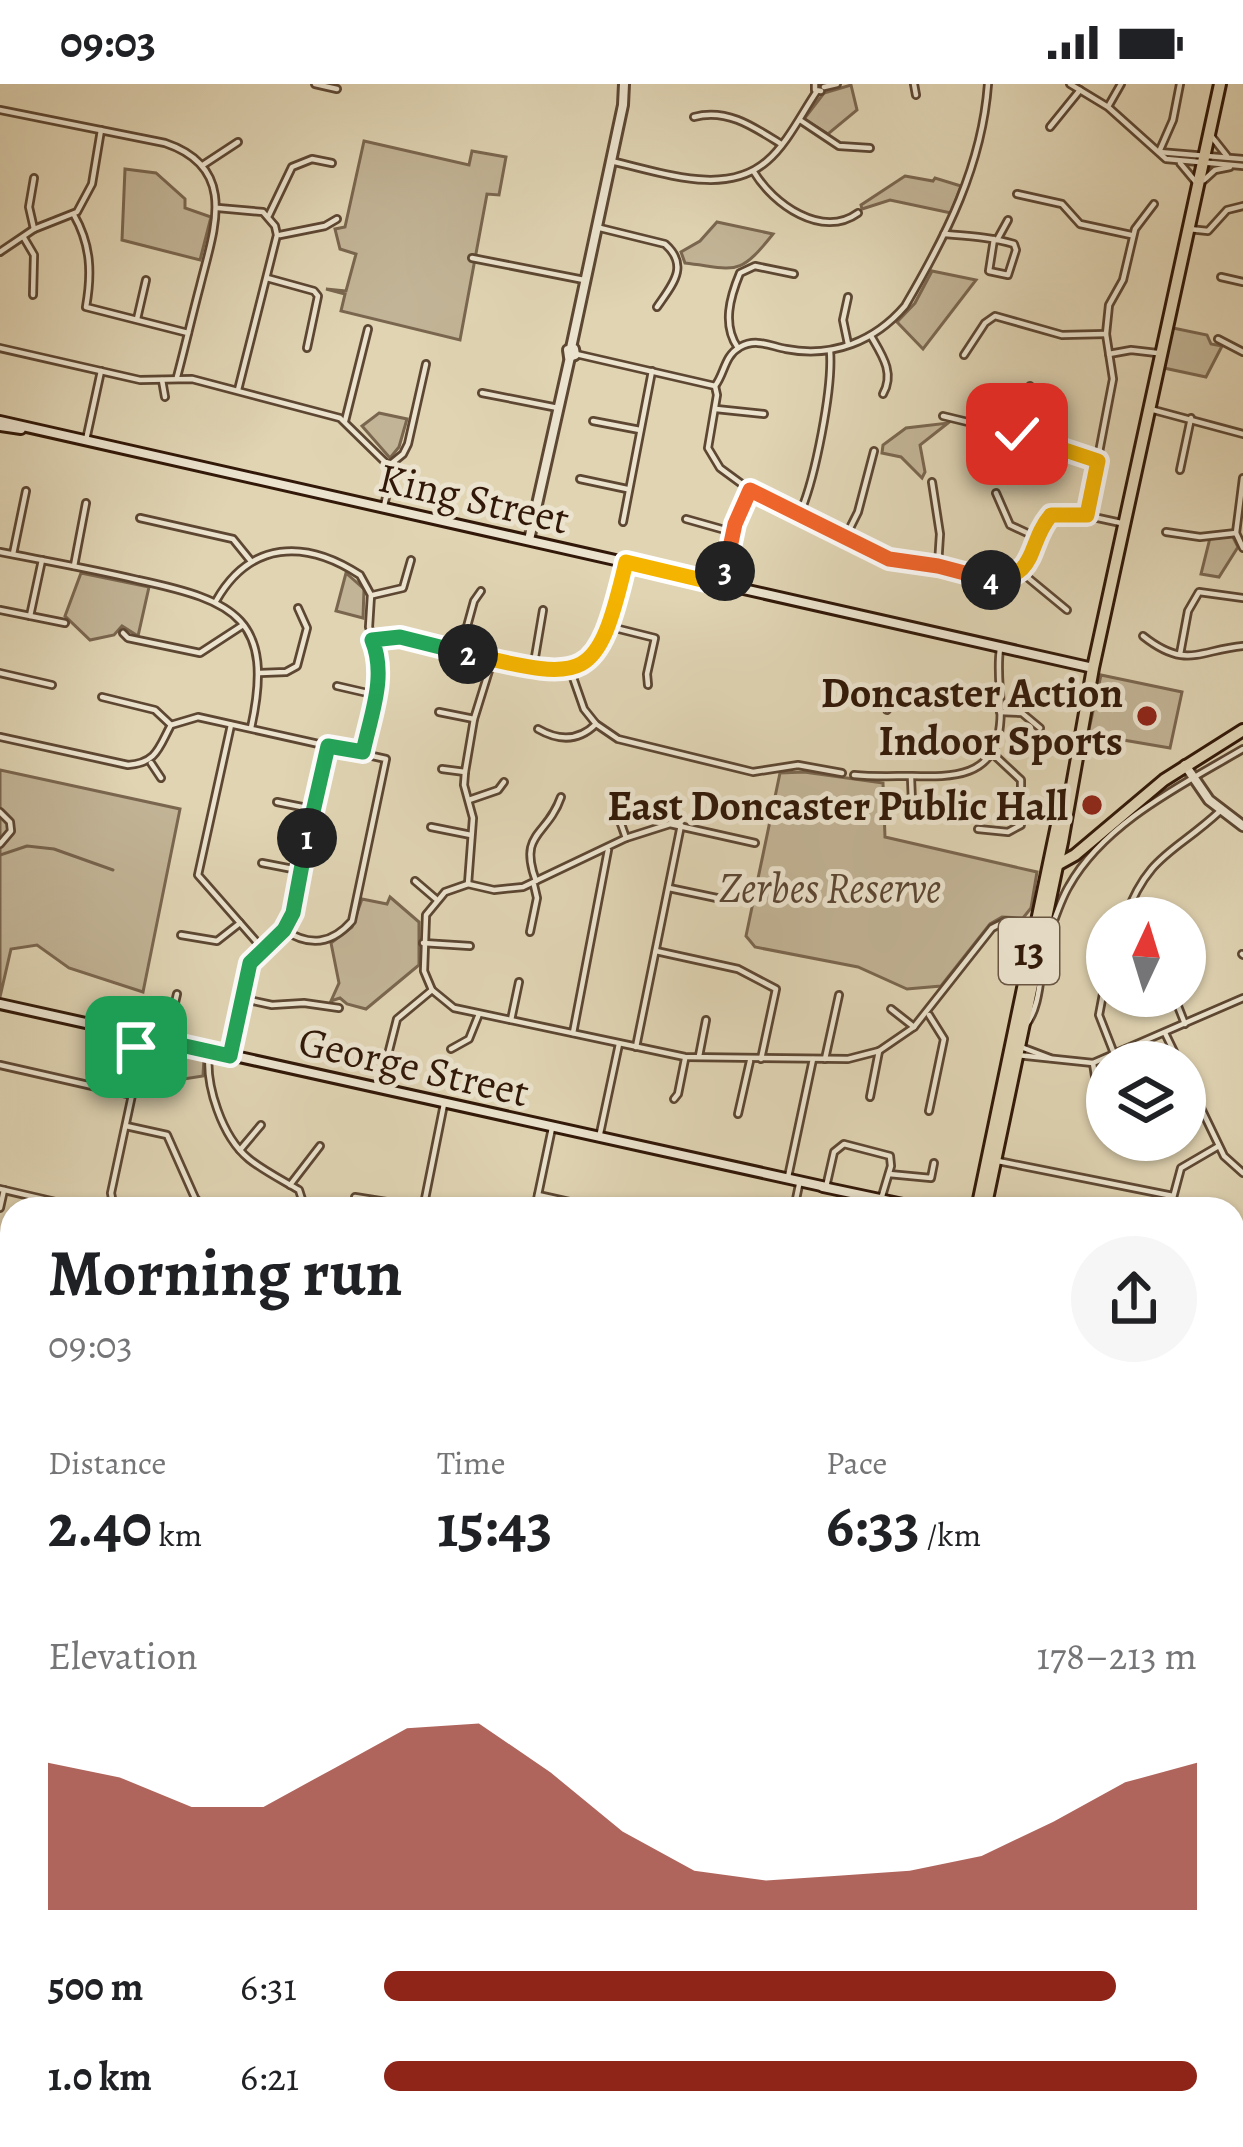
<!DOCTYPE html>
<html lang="en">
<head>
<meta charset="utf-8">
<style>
	:root { --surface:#fff; --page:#f6f6f6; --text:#202124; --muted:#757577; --accent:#8f2418 }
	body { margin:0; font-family:Alegreya,serif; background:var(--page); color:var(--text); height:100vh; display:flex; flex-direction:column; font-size:45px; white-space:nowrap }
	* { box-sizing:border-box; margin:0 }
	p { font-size:39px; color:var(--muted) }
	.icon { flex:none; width:66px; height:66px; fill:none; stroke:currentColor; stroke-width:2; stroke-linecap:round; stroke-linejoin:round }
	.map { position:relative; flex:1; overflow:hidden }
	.side { position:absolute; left:0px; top:1113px; width:1245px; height:951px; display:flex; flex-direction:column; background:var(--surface); border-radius:36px 36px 0 0; box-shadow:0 3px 9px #0004 }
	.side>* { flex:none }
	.needle { width:78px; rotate:4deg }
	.fabs { position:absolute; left:1086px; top:813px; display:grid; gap:24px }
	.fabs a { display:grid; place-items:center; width:120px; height:120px; border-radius:50%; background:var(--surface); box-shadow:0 3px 9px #0004; font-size:60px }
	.pin { position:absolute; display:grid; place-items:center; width:102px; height:102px; color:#fff; margin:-51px; border-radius:24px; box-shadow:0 6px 18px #0006 }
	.km { position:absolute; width:60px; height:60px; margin:-30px; border-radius:50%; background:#222; color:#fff; font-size:33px; line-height:60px; text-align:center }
	.round { display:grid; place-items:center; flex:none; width:126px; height:126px; border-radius:63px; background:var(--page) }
	.summary { display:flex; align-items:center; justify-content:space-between; height:204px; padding:0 48px }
	h1 { font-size:66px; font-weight:700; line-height:90px }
	.figures { display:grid; grid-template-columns:repeat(3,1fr); gap:18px; height:204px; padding:12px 48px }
	.figures div { display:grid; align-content:center }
	.figures b { font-size:60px; font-weight:700 }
	.figures small { font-size:33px; font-weight:400 }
	.figures p { font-size:33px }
	.chart { height:336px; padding:24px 48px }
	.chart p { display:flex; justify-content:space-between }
	.chart svg { width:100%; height:216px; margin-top:12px; fill:var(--accent); opacity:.7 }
	ul { padding:0 48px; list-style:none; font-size:39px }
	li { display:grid; grid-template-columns:192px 144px 1fr; align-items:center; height:90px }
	li i { height:30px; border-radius:15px; background:var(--accent) }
	.status { display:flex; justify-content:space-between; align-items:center; height:84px; padding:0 60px; background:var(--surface); direction:ltr }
	.status svg { height:33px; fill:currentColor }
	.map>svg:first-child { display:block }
	.green { fill:#c2b496; stroke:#7a664f; stroke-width:3 }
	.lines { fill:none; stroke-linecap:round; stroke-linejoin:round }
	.stream { stroke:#76624c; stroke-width:3 }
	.minor-casing { stroke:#5d4733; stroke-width:10 }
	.tertiary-casing { stroke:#5d4733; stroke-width:14 }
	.secondary-casing { stroke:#311808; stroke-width:14 }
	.primary-casing { stroke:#311808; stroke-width:16 }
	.minor { stroke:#ebe3ce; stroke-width:4.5 }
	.tertiary { stroke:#ebe3ce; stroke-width:8 }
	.secondary { stroke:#ebe3ce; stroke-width:8 }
	.primary { stroke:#e0d4b3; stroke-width:10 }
	.split-1-casing { stroke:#fff; stroke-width:24 }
	.split-2-casing { stroke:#fff; stroke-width:24 }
	.split-3-casing { stroke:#fff; stroke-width:24 }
	.split-4-casing { stroke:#fff; stroke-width:24 }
	.split-5-casing { stroke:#fff; stroke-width:24 }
	.split-1 { stroke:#22a559; stroke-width:15 }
	.split-2 { stroke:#22a559; stroke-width:15 }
	.split-3 { stroke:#f5b400; stroke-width:15 }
	.split-4 { stroke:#f0652b; stroke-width:15 }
	.split-5 { stroke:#f5b400; stroke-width:15 }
	.poi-dot { fill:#8f2418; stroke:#ebe3ce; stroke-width:4.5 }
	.labels { text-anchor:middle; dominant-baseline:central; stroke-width:10; stroke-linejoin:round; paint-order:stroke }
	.shield { fill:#ebe3ce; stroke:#695543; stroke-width:3 }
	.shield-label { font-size:39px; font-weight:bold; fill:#311808 }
	.street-label { font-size:42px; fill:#311808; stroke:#ebe3ce }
	.poi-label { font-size:42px; font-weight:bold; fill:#311808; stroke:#ebe3ce; text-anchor:end }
	.park-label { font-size:42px; font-style:italic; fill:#5c4733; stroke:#ebe3ce }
</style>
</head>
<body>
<div class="status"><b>09:03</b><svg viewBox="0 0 49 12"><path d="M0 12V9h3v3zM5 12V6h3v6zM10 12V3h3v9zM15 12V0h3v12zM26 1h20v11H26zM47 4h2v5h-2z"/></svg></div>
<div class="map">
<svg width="1243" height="2063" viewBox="0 0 1243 2063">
	<rect width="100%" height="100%" fill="#e0d4b3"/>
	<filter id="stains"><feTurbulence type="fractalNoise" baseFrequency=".00167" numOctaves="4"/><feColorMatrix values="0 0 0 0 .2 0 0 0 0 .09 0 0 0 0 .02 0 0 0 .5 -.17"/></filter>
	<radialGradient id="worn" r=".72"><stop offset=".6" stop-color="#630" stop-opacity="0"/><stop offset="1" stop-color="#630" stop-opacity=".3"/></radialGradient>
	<g class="green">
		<polygon points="851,1 857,26 828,50 804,35 824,9"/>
		<polygon points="364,57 469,81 472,67 506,73 499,111 487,110 460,256 341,227 345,210 326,205 346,207 356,170 340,165 335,145 345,143"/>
		<polygon points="125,85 156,89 185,115 185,124 211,133 200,176 122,156"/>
		<polygon points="905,92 933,97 935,94 961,102 951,129 890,116 862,125 861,121"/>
		<path d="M 717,138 L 773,150 C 738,194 736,185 685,179 L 681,168 L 700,157 Z"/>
		<polygon points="932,187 976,196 923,265 897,238 915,219"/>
		<polygon points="1173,244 1207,251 1211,260 1222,262 1206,293 1164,284"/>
		<polygon points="379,329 407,335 399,363 390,374 362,342"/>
		<polygon points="948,339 920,361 925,388 922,394 901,373 882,369 883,361 906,344"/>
		<polygon points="1232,451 1238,463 1219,493 1201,490 1210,454"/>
		<polygon points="81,489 149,503 138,552 122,542 114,551 90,556 65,532"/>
		<polygon points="346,489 364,505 363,534 336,527"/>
		<polygon points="1101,591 1182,608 1170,664 1088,650"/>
		<polygon points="0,686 180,725 143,908 69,884 37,861 11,865 0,913"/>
		<polygon points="804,688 883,699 885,753 1037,788 1031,824 1023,834 1002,833 990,840 941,902 907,905 858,883 755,863 746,852 780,689"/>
		<polygon points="390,813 419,838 419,881 366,925 347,920 340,914 331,917 339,899 331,859 352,843 362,815 387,820"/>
		<polygon points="148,961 204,973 203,992 171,997 142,991"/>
	</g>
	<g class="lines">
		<polyline class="stream" points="0,771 27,762 54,765 113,786"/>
		<g class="minor-casing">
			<g id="minor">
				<polyline points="315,0 337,5"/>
				<polyline points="815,0 815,6 821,7"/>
				<polyline points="914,0 916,11"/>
				<polyline points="1070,0 1108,23 1166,75 1243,82"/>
				<polyline points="824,3 837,0"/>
				<polyline points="1109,21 1121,0"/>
				<path d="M 0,26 L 165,59 C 239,84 214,145 200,202 C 192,232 185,263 177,293"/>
				<path d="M 694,33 C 727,24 754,43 781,60"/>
				<polyline points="800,36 839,62 870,64"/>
				<polyline points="1050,43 1080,6"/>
				<polyline points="1212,53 1227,72"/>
				<polyline points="1159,68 1243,75"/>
				<polyline points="1159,68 1173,36 1180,0"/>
				<path d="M 610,77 C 659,87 725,114 767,77 C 787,60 802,29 817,7"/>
				<polyline points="1180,79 1195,97"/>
				<polyline points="203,81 238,58"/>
				<path d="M 754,88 C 773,120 822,155 858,129"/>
				<polyline points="1204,96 1215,86 1230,83"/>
				<polyline points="1017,110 1062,120 1080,140 1131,151"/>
				<polyline points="218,124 263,128 275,142 277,151 238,306"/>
				<path d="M 74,131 C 91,161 92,189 86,223 L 188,249"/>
				<polyline points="269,131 292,83 312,75 332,79"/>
				<path d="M 596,143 L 665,160 C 690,182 672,201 657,223"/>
				<polyline points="34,145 29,123 34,94"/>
				<polyline points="1189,145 1208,147 1227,126 1243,122"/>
				<path d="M 944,150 C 968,152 991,153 1014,160 L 1016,166 L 1008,191 L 989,187 L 994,155"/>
				<polyline points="280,151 325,142 337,135"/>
				<polyline points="24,154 34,171 33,211"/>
				<polyline points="997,156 1008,136"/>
				<polyline points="0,168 34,145 77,128 92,100 101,46"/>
				<polyline points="472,174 584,196"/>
				<polyline points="1221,193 1243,198"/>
				<polyline points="267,194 314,207 318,212 307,264"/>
				<polyline points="137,235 146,196"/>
				<path d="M 871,252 C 882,271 895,289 883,310"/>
				<polyline points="1218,255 1243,268"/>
				<polyline points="848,260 843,236 848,213"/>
				<polyline points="0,264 140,296 192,295 340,334 386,379 391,391 384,422"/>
				<path d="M 738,264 C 722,241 730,213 740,189 L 755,182 L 794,190"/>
				<path d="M 576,270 L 715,302 L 717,311 L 708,364 L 720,384 L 750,406 L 889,475 L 996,496 C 1041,487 1027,458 1051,431 L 1075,429 L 1121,439"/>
				<polyline points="1109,270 1131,266 1157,269"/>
				<polyline points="964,271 985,239 995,232 1062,251 1106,250"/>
				<polyline points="162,296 165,313"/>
				<path d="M 715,302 C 725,289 724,272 740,263 C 756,254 770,262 786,265 C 833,274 875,257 905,222 C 946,152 982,82 988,0"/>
				<polyline points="1030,302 1040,322 1033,353"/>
				<polyline points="482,309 558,324"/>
				<polyline points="716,325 764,330"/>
				<polyline points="1150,325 1243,350"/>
				<polyline points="943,332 1017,350 1098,377"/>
				<polyline points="345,337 368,245"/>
				<polyline points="593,337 640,346"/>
				<polyline points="86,356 101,287"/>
				<polyline points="387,383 403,370 408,360 426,280"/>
				<polyline points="1180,386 1191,334"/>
				<polyline points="1243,394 1236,449 1243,464"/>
				<polyline points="580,395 627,405"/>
				<polyline points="932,398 940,450 938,481"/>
				<polyline points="996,409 1010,441 1038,454"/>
				<path d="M 800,429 C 815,395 833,304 830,267"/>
				<polyline points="1087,431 1113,295 1106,250 1109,221 1123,196 1135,145 1154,120"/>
				<polyline points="140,434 233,455 250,476"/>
				<polyline points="686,435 732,448"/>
				<polyline points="623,438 652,287"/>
				<polyline points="1166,448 1200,453 1236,449"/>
				<polyline points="846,452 858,428 874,367"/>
				<path d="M 0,468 C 46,477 92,485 138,496 C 236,517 275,535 251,644"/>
				<polyline points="13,470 26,407"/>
				<polyline points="74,482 86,419"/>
				<polyline points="1021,488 1067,526"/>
				<polyline points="723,498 735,439 750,406"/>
				<polyline points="373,511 403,504 411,476"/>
				<path d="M 216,517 C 250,457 305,455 360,491 L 371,511 L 369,543 L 380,577 L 380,593 L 362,670"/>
				<polyline points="0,526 65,539"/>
				<polyline points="30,532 42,476"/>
				<polyline points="611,543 655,554 647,590 648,601"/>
				<polyline points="123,549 128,554 200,569 243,541"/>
				<path d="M 1143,552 C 1186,586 1199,566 1243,562"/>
				<path d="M 372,556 C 395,550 415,556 437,562 C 484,574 569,612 603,559 C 618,537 620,504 625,478"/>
				<polyline points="460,568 474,517 481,507"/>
				<polyline points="1180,570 1188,527 1199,508 1243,514"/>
				<polyline points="533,585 543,526"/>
				<polyline points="570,585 584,625 596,640 618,655 753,688 798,681 842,689"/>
				<polyline points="0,589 52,601"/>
				<polyline points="260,589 286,588 297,582 307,544 298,524"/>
				<polyline points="337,602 376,611"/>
				<polyline points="102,613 155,626 171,641"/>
				<polyline points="887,626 891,617 933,622 998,614"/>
				<polyline points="439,628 474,635"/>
				<polyline points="1000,628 1022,629 1040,644"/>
				<polyline points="231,641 198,791 262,864"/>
				<path d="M 538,645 C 559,657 579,657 596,640"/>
				<path d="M 0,653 L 128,681 C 157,679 159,663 171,641 L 198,633 L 386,675 L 352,837 C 332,860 310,863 284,846"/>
				<polyline points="151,679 161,694"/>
				<polyline points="442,685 465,688"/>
				<path d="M 854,691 C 874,693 893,692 912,692 C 952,693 995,694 1000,641 C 1003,616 996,591 1000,565"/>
				<polyline points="911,694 912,718 917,729"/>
				<polyline points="469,716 498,706 504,698"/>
				<polyline points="277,718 312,725"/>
				<polyline points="615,723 626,754"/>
				<polyline points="0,728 10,738 11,747 0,760"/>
				<polyline points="431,743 471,751"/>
				<polyline points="978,745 1008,748 1021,741 1021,696 991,668"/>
				<polyline points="755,759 670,740 626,754 523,803 494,806 468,800 445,808 426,831 424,887 432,906 454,924 685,973 848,975 879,967 914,943 992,844 1006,837 1035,840"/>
				<polyline points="262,779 298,786"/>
				<polyline points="415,797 436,815"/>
				<path d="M 536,797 C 518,748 547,753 561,713"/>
				<polyline points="468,800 473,734 464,701 465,688 474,635 492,577"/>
				<polyline points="669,804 731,817"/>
				<path d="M 1125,834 C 1148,770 1175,769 1220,727"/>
				<polyline points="530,848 537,814 534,801"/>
				<polyline points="181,851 217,857 240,839"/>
				<polyline points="423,859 470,862"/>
				<polyline points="1185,863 1188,854"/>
				<polyline points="656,867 738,885 776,905 761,975"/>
				<polyline points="1242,870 1243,871"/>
				<polyline points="1107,889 1099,931 1115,972"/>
				<polyline points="1174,912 1185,940"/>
				<polyline points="244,915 272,921 304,919 339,924"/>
				<polyline points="891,925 914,943"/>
				<polyline points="511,936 519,898"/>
				<path d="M 1025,942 C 1043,921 1039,880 1048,854 C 1054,837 1060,817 1069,802 C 1105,738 1182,701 1243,665"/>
				<polyline points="573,949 608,766"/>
				<polyline points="1165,949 1179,978"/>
				<polyline points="166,957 177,910"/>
				<polyline points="636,963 681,741"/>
				<polyline points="1021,963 1050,974"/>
				<polyline points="451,965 469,955 479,930"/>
				<path d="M 209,968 C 205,1001 222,1053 249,1075 C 264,1087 282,1096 299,1106 L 305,1125"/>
				<polyline points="230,970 251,879 284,846 293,829 328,662"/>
				<polyline points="1017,971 1093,979 1243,914"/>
				<polyline points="699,972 706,936"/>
				<polyline points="825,975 839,911"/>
				<polyline points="1093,979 1099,1019 1096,1033 1107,1036"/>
				<polyline points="0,981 132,1011"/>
				<polyline points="1185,991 1224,1072 1243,1089"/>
				<polyline points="380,1002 397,935 432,906"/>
				<polyline points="870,1013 879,967"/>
				<polyline points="674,1015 678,1010 685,975"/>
				<polyline points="929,1027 944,955 929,931"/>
				<polyline points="738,1030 750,977"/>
				<polyline points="126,1042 167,1051 195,1114 205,1125"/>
				<polyline points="599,1054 619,960"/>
				<polyline points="240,1066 261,1041"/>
				<polyline points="998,1077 1173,1112"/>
				<polyline points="889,1090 931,1094 934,1079"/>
				<polyline points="788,1093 813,975"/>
				<polyline points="290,1101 320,1062"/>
				<polyline points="826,1103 834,1068 844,1060 890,1072 891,1082 882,1112"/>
				<polyline points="0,1105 86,1125"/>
				<polyline points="538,1111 596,1124"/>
				<polyline points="355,1113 424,1124"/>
				<polyline points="0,1124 4,1106"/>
				<polyline points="114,1125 111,1109 132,1011 137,954"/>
				<polyline points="423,1125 444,1020"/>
				<polyline points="535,1125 552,1044"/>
				<polyline points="794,1125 800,1096"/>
				<polyline points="1170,1125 1181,1084 1217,1063"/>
				<polyline points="1233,1155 1243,1157"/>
				<polyline points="0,1252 12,1255"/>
				<polyline points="10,1254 12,1267"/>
				<polyline points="1233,1284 1243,1289"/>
				<polyline points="0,1345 12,1292"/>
				<polyline points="1233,1400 1243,1402"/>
				<polyline points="1233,1519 1243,1471"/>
				<polyline points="1233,1531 1243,1533"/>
				<polyline points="0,1620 12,1568"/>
				<polyline points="1233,1656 1243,1658"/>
				<polyline points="0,1665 12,1667"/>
				<polyline points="12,1755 9,1770 12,1779"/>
				<polyline points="1233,1800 1243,1802"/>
				<polyline points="1233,1880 1243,1882"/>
				<polyline points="0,1918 12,1921"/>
				<polyline points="0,1989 12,1992"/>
				<polyline points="229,2052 278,2063"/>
				<polyline points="495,2052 544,2063"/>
				<polyline points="1172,2052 1221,2063"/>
				<polyline points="46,2063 48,2052"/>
				<polyline points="118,2063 120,2052"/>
				<polyline points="191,2063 193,2052"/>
				<polyline points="343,2063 346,2052"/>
				<polyline points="415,2063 418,2052"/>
				<polyline points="483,2063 487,2052"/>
				<polyline points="848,2063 850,2052"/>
				<polyline points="928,2063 935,2052"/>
				<polyline points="1022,2063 1025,2052"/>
				<polyline points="1094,2063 1096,2052"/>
			</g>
		</g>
		<g class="tertiary-casing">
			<g id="tertiary">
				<polyline points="571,264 623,21 624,0"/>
				<polygon points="574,265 575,271 569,273 568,266"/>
				<polyline points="529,456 570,273"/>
				<polyline points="1185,681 1209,716 1243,742"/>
				<polyline points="1233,1220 1243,1222"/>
			</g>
		</g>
		<g class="secondary-casing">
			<g id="secondary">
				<polyline points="0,337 1093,584"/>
				<polyline points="0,342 21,345"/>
				<polyline points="0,920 826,1103"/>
				<polyline points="823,1103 927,1125"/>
			</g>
		</g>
		<g class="primary-casing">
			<g id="primary">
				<polyline points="1057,781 1075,771 1164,696 1243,646"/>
				<polyline points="977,1125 1062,717"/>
				<polyline points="985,1125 1062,758 1093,584 1220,0"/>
				<polyline points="0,1442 12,1445"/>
				<polyline points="0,1450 12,1453"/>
				<polyline points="1233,1715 1243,1717"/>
				<polyline points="1233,1723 1243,1725"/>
				<polyline points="774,2063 776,2052"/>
			</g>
		</g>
		<use href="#minor" class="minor"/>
		<use href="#tertiary" class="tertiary"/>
		<use href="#secondary" class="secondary"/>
		<use href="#primary" class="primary"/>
	</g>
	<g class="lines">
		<g class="split-1-casing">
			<polyline id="split-1" points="136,963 136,951 230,972 250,879 284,846 293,829 307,754"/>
		</g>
		<g class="split-2-casing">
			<path id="split-2" d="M 307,754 L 328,662 L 363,668 C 371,630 387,592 372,556 L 400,553 L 468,570"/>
		</g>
		<g class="split-3-casing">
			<path id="split-3" d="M 468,570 C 586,597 597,601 626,478 L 723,501 L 725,487"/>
		</g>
		<g class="split-4-casing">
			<polyline id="split-4" points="725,487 735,440 750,406 889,475 938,482 991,496"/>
		</g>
		<g class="split-5-casing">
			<path id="split-5" d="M 991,496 C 1040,492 1026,460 1051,431 L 1087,431 L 1098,377 L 1017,350"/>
		</g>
		<use href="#split-1" class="split-1"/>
		<use href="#split-2" class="split-2"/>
		<use href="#split-3" class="split-3"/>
		<use href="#split-4" class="split-4"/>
		<use href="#split-5" class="split-5"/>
	</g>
	<g class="poi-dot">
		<circle cx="1147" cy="632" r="12"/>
		<circle cx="1092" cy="721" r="12"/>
	</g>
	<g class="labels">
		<rect class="shield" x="999" y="834" width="60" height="66" rx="9"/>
		<g class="shield-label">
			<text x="1029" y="867">13</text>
		</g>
		<g class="street-label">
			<text transform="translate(474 414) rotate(13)">King Street</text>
			<text transform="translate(414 982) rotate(13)">George Street</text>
		</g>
		<g class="poi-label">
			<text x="1123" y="608">Doncaster Action<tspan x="1123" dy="48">Indoor Sports</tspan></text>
			<text x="1068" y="721">East Doncaster Public Hall</text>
		</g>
		<g class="park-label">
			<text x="830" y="803">Zerbes Reserve</text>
		</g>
	</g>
	<rect width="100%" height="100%" filter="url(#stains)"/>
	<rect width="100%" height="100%" fill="url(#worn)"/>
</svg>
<div class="fabs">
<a><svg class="needle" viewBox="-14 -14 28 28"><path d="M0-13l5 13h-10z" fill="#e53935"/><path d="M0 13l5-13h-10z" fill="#757577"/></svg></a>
<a><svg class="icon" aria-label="layers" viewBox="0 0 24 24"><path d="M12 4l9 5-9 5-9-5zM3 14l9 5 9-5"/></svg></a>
</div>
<div class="pin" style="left:136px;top:963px;background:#1e9e55"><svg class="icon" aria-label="arrive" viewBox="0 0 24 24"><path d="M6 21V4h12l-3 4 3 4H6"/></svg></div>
<div class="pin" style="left:1017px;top:350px;background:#d93025"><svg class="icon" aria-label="check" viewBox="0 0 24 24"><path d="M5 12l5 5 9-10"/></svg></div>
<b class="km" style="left:307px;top:754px">1</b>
<b class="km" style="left:468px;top:570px">2</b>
<b class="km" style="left:725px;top:487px">3</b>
<b class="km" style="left:991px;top:496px">4</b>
<section class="side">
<div class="summary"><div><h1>Morning run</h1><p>09:03</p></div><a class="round"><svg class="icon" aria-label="share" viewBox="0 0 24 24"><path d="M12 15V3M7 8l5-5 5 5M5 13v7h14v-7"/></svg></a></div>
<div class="figures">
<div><p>Distance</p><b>2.40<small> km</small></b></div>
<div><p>Time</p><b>15:43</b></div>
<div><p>Pace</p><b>6:33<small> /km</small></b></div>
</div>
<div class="chart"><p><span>Elevation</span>178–213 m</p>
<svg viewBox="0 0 160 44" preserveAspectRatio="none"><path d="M0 44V14L10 17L20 23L30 23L40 15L50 7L60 6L70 16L80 28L90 36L100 38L110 37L120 36L130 33L140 26L150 18L160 14V44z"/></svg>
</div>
<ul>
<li><b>500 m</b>6:31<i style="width:90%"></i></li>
<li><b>1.0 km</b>6:21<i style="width:100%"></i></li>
</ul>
</section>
</div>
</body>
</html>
